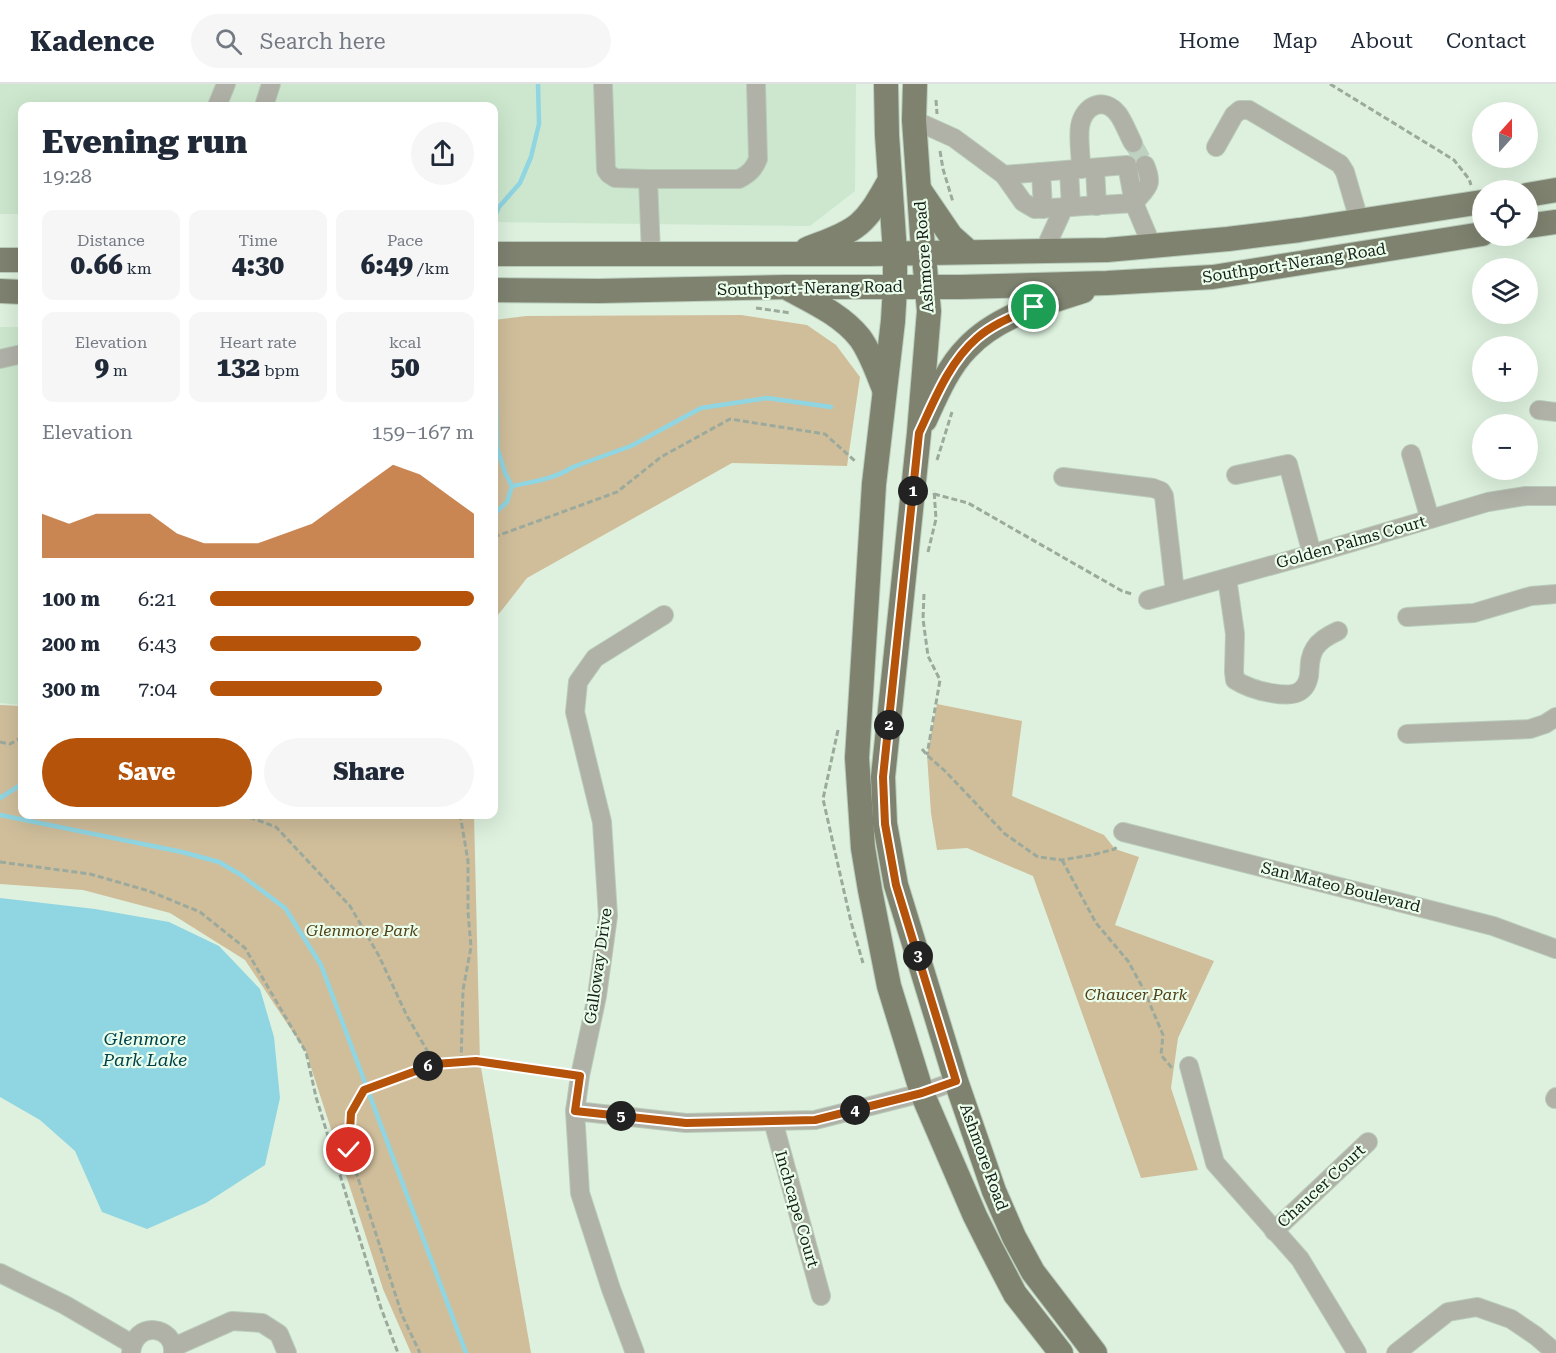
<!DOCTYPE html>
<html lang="en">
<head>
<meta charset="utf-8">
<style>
	:root { --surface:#fff; --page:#f6f6f7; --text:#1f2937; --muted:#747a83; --line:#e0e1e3; --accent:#b45309 }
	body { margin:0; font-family:"Roboto Serif",serif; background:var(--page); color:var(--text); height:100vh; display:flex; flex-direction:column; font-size:22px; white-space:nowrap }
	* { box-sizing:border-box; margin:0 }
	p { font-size:20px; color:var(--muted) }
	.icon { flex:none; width:33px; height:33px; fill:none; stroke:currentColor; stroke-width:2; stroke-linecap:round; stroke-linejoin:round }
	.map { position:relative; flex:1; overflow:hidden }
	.drawer { position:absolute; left:18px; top:18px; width:480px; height:717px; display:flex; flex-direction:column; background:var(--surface); border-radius:12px; box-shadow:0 6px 24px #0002 }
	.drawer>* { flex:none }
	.needle { width:39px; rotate:21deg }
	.fabs { position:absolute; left:1472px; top:18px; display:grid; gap:12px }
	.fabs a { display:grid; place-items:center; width:66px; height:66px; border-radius:50%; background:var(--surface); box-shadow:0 6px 24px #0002; font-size:30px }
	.pin { position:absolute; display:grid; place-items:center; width:51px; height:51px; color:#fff; margin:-26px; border:3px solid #fff; border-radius:50%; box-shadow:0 2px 6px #0007 }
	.km { position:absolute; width:30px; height:30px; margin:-15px; border-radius:50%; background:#222; color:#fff; font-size:16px; line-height:30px; text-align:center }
	.round { display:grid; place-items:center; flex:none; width:63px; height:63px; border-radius:32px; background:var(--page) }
	.headline { display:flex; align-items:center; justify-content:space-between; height:102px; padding:0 24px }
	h1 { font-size:33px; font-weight:800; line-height:45px }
	.figures { display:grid; grid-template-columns:repeat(3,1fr); gap:9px; height:102px; padding:6px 24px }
	.figures div { display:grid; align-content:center; border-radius:12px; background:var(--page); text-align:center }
	.figures b { font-size:26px; font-weight:800 }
	.figures small { font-size:16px; font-weight:400 }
	.figures p { font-size:16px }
	.chart { height:168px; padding:12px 24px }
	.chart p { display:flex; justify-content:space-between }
	.chart svg { width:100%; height:108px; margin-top:6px; fill:var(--accent); opacity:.7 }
	.primary-button { display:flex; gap:12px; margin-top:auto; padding:12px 24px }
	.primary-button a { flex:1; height:69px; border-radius:36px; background:var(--accent); color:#fff; font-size:24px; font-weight:800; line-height:69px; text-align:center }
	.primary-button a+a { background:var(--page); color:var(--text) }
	ul { padding:0 24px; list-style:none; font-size:20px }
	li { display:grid; grid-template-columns:96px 72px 1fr; align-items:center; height:45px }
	li i { height:15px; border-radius:8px; background:var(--accent) }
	header { display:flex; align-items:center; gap:36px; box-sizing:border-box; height:84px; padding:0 30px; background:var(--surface); border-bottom:2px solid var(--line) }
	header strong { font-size:28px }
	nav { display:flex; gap:33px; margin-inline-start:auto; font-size:21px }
	.search { width:420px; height:54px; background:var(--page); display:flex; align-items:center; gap:15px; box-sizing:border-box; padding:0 21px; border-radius:33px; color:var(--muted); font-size:22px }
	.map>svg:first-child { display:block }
	.built { fill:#cde7ce }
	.green { fill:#d0be9b }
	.water { fill:#90d5e2 }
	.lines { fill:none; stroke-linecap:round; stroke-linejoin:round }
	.stream { stroke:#90d5e2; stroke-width:4.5 }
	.minor-tunnel { stroke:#bfd1c0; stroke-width:18; stroke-dasharray:18 9; stroke-linecap:butt }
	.minor-casing { stroke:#b9cbba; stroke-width:20 }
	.major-casing { stroke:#b9cbba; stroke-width:26 }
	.path { stroke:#9baa9c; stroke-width:3; stroke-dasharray:6 3; stroke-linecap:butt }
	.minor { stroke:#b0b1a7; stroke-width:18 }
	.major { stroke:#7e826f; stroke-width:24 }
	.route-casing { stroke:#fff; stroke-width:12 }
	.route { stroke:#b45309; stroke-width:8 }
	.labels { text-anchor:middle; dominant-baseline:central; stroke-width:4.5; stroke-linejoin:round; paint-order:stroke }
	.street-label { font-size:16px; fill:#161d17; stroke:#eafeeb }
	.park-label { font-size:16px; font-style:italic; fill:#524018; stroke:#eafeeb }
	.water-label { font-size:18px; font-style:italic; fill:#00424b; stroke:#eafeeb }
</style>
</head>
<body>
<header>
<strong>Kadence</strong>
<div class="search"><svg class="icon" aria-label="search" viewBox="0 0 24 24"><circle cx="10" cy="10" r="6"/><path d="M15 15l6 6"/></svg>Search here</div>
<nav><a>Home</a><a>Map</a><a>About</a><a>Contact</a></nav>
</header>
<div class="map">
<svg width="1556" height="1269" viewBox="0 0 1556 1269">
	<rect width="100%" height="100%" fill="#ddf1de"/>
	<g class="built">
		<polygon points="0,0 856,0 855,107 810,142 494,138 494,22 22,22 22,130 0,130"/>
		<polygon points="0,243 22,243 22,621 0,619"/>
	</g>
	<g class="green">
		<polygon points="741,231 807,241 836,261 860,293 847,382 732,379 527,494 494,536 494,236 526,232"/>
		<polygon points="937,620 1022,637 1012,712 1104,751 1115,765 1139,773 1115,841 1214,877 1178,954 1171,1004 1198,1086 1141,1094 1033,792 967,764 937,766 931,729 927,671"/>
		<polygon points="0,621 22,622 22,730 474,731 480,978 531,1269 411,1269 383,1205 306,968 245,876 170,829 83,806 0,800"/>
	</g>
	<polygon class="water" points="0,814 95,825 169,838 219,862 260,905 274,953 280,1014 265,1081 206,1119 147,1145 102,1128 75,1067 40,1036 0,1013"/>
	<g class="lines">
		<g class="stream">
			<polyline points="494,134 499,123 520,99 531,73 539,40 538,0"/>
			<path d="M 512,402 C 533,398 554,395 573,383 L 631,362 L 701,324 L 767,314 L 831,323"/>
			<polyline points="494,430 507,418 512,402 505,389 497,363 495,241"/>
			<polyline points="0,714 22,700"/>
			<polyline points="0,731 182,768 219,778 241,791 285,824 321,881 466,1269"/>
		</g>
		<polyline class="minor-tunnel" points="1133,59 1145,81"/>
		<g class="minor-casing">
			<g id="minor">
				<path d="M 603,0 L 606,86 L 609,90 L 615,94 L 648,95 L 739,95 C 749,90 754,85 758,75 L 756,0"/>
				<polyline points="217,22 226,0"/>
				<polyline points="264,22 271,0"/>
				<polyline points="914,36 954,54 1004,91 1127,81 1134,119 1152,162"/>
				<polyline points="1216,63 1234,31 1240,26 1249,26 1340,80 1345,88 1359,136"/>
				<polyline points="1095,84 1097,122"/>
				<path d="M 1081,85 C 1081,71 1078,55 1080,42 C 1084,21 1104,12 1118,30 C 1124,38 1128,50 1133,59"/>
				<polyline points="1069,86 1071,123"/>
				<polyline points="1041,88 1043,125"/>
				<path d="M 1004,91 L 1023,118 L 1035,125 L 1134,119 C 1147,103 1154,102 1145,81"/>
				<polyline points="648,95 651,170"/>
				<polyline points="1044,167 1064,123"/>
				<polyline points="0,275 22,270"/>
				<polyline points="1539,326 1556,328"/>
				<polyline points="1411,370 1430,435"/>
				<polyline points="1236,391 1288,380 1312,470"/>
				<polyline points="1063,393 1153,404 1161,407 1164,412 1175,508"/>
				<path d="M 1227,494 L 1235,550 L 1234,588 L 1235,596 C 1246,603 1259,607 1271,609 C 1288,612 1305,613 1309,592 C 1310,582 1309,573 1315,564 C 1320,556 1329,551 1338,547"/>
				<polyline points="1148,516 1312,470 1488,418 1526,412 1556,412"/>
				<polyline points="1407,533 1474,529 1531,512 1556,510"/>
				<polyline points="1407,650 1530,645 1545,640 1556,633"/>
				<polyline points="1123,748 1493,842 1556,865"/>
				<polyline points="1189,982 1215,1079 1300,1175 1357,1269"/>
				<polyline points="1555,1015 1556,1013"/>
				<polyline points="575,1027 686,1039 815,1036 922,1009 956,997"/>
				<polyline points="773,1037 821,1212"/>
				<polyline points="1274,1147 1368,1058"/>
				<polyline points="0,1189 65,1221 132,1260"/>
				<polyline points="174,1263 232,1237 262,1239 279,1250 287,1269"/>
				<path d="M 131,1269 C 134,1235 176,1242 173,1269"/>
				<polyline points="635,1269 611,1205 580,1109 575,1027 580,992 597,912 608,832 602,738 575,628 578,598 595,574 664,531"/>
				<polyline points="1396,1269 1448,1228 1477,1223 1511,1235 1536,1252 1556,1269"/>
			</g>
		</g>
		<g class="major-casing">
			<g id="major">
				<polyline points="886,0 887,51 895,169 895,203 893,237 874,400 857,674 863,764 870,806 889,902 922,1009 975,1132 990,1162 1015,1210 1061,1269"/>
				<polyline points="915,0 914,36 922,151 929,227 919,349 883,693 885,740 896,801 956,997 994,1107 1014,1153 1033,1188 1095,1269"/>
				<polyline points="919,105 951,152 969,168"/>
				<polyline points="1527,111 1556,106"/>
				<polyline points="1527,142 1556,138"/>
				<path d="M 807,165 C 824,158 845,152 859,140 C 873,128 881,111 890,96"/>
				<polyline points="494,170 869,170 1107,166 1228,155 1300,146 1482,118"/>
				<polyline points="0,176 22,176"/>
				<path d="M 787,204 C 813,218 842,231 860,254 C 871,269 877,288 884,305"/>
				<polyline points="494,206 599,207 786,203 961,203 1107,199 1213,193 1482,150"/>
				<polyline points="0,207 22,208"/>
				<path d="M 925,336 C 936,312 948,283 967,264 C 997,232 1043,220 1083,207"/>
			</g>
		</g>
		<g class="path">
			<polyline points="1330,0 1454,76 1469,95 1471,101"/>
			<polyline points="936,16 937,30"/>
			<polyline points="940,67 943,85 953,118"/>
			<polyline points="756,224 791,229"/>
			<polyline points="937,376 952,328"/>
			<polyline points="934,410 968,419 1122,507 1132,510"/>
			<polyline points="494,453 617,408 661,373 730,335 825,350 856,378"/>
			<polyline points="928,468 936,435 934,406"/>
			<polyline points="924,510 923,535 928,572 940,596 927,671"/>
			<polyline points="838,646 823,715 851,838 863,879"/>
			<polyline points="0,658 10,660 22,653"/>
			<polyline points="922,665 927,671 945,687 1005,750 1038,773 1062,776 1092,771 1115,765 1116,763"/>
			<polyline points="241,730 276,743 350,822 379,872 407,932 435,980 364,1006 351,1029 349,1066 402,1231 420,1269"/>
			<polyline points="460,730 468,777 468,828 471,863 463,906 461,979"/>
			<polyline points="1062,776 1096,839 1128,877 1144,906 1163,951 1161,971 1172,984"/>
			<polyline points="0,778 90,790 149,807 200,828 245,864 306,968 316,1013 381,1224 398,1269"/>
			<polyline points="436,980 476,977 566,990"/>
		</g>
		<use href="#minor" class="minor"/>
		<use href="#major" class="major"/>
	</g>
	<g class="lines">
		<g class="route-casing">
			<path id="route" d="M 349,1066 L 351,1029 L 364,1006 L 435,980 L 476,977 L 580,992 L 575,1027 L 686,1039 L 815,1036 L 922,1009 L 956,997 L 896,801 L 885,740 L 883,693 L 919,349 C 934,317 949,278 977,254 C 993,240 1014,232 1034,223"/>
		</g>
		<use href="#route" class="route"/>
	</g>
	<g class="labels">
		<g class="street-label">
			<text transform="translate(924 173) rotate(-94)">Ashmore Road</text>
			<text transform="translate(1294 179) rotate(-9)">Southport-Nerang Road</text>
			<text transform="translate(810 204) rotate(-1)">Southport-Nerang Road</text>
			<text transform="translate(1351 458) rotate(-16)">Golden Palms Court</text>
			<text transform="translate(1341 803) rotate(14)">San Mateo Boulevard</text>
			<text transform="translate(598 882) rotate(-82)">Galloway Drive</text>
			<text transform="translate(984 1073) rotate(70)">Ashmore Road</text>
			<text transform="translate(1321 1102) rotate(-43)">Chaucer Court</text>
			<text transform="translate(797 1125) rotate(74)">Inchcape Court</text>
		</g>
		<g class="park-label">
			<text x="362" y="846">Glenmore Park</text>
			<text x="1136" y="910">Chaucer Park</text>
		</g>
		<g class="water-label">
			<text x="145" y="954">Glenmore<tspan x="145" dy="21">Park Lake</tspan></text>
		</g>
	</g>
</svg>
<div class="fabs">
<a><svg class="needle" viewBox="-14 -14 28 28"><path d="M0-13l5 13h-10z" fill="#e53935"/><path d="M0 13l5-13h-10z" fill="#747a83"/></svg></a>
<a><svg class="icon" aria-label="locate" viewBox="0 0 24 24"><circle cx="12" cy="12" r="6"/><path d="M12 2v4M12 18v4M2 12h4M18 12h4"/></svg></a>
<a><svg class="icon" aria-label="layers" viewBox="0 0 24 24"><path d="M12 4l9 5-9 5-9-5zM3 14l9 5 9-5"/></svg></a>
<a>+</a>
<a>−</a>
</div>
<div class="pin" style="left:1034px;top:223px;background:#1e9e55"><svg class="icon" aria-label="arrive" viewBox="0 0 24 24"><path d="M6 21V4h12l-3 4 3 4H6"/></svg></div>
<div class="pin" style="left:349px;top:1066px;background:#d93025"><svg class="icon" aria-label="check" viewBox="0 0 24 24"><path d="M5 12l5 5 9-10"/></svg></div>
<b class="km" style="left:913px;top:407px">1</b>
<b class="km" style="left:889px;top:641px">2</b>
<b class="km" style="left:918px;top:872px">3</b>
<b class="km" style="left:855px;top:1026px">4</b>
<b class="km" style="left:621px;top:1032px">5</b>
<b class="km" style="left:428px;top:982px">6</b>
<section class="drawer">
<div class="headline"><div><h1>Evening run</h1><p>19:28</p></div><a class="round"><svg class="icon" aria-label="share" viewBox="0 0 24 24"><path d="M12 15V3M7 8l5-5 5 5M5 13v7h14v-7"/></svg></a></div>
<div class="figures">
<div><p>Distance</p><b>0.66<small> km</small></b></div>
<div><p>Time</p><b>4:30</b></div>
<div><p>Pace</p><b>6:49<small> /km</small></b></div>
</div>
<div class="figures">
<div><p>Elevation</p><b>9<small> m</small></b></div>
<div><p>Heart rate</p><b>132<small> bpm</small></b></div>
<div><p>kcal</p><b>50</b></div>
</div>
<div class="chart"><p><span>Elevation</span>159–167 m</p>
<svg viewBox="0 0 160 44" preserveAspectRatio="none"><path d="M0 44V26L10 30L20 26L30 26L40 26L50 34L60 38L70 38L80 38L90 34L100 30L110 22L120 14L130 6L140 10L150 18L160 26V44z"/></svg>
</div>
<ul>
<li><b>100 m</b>6:21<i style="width:100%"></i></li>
<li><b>200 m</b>6:43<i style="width:80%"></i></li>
<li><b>300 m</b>7:04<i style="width:65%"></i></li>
</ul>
<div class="primary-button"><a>Save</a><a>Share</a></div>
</section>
</div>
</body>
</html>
